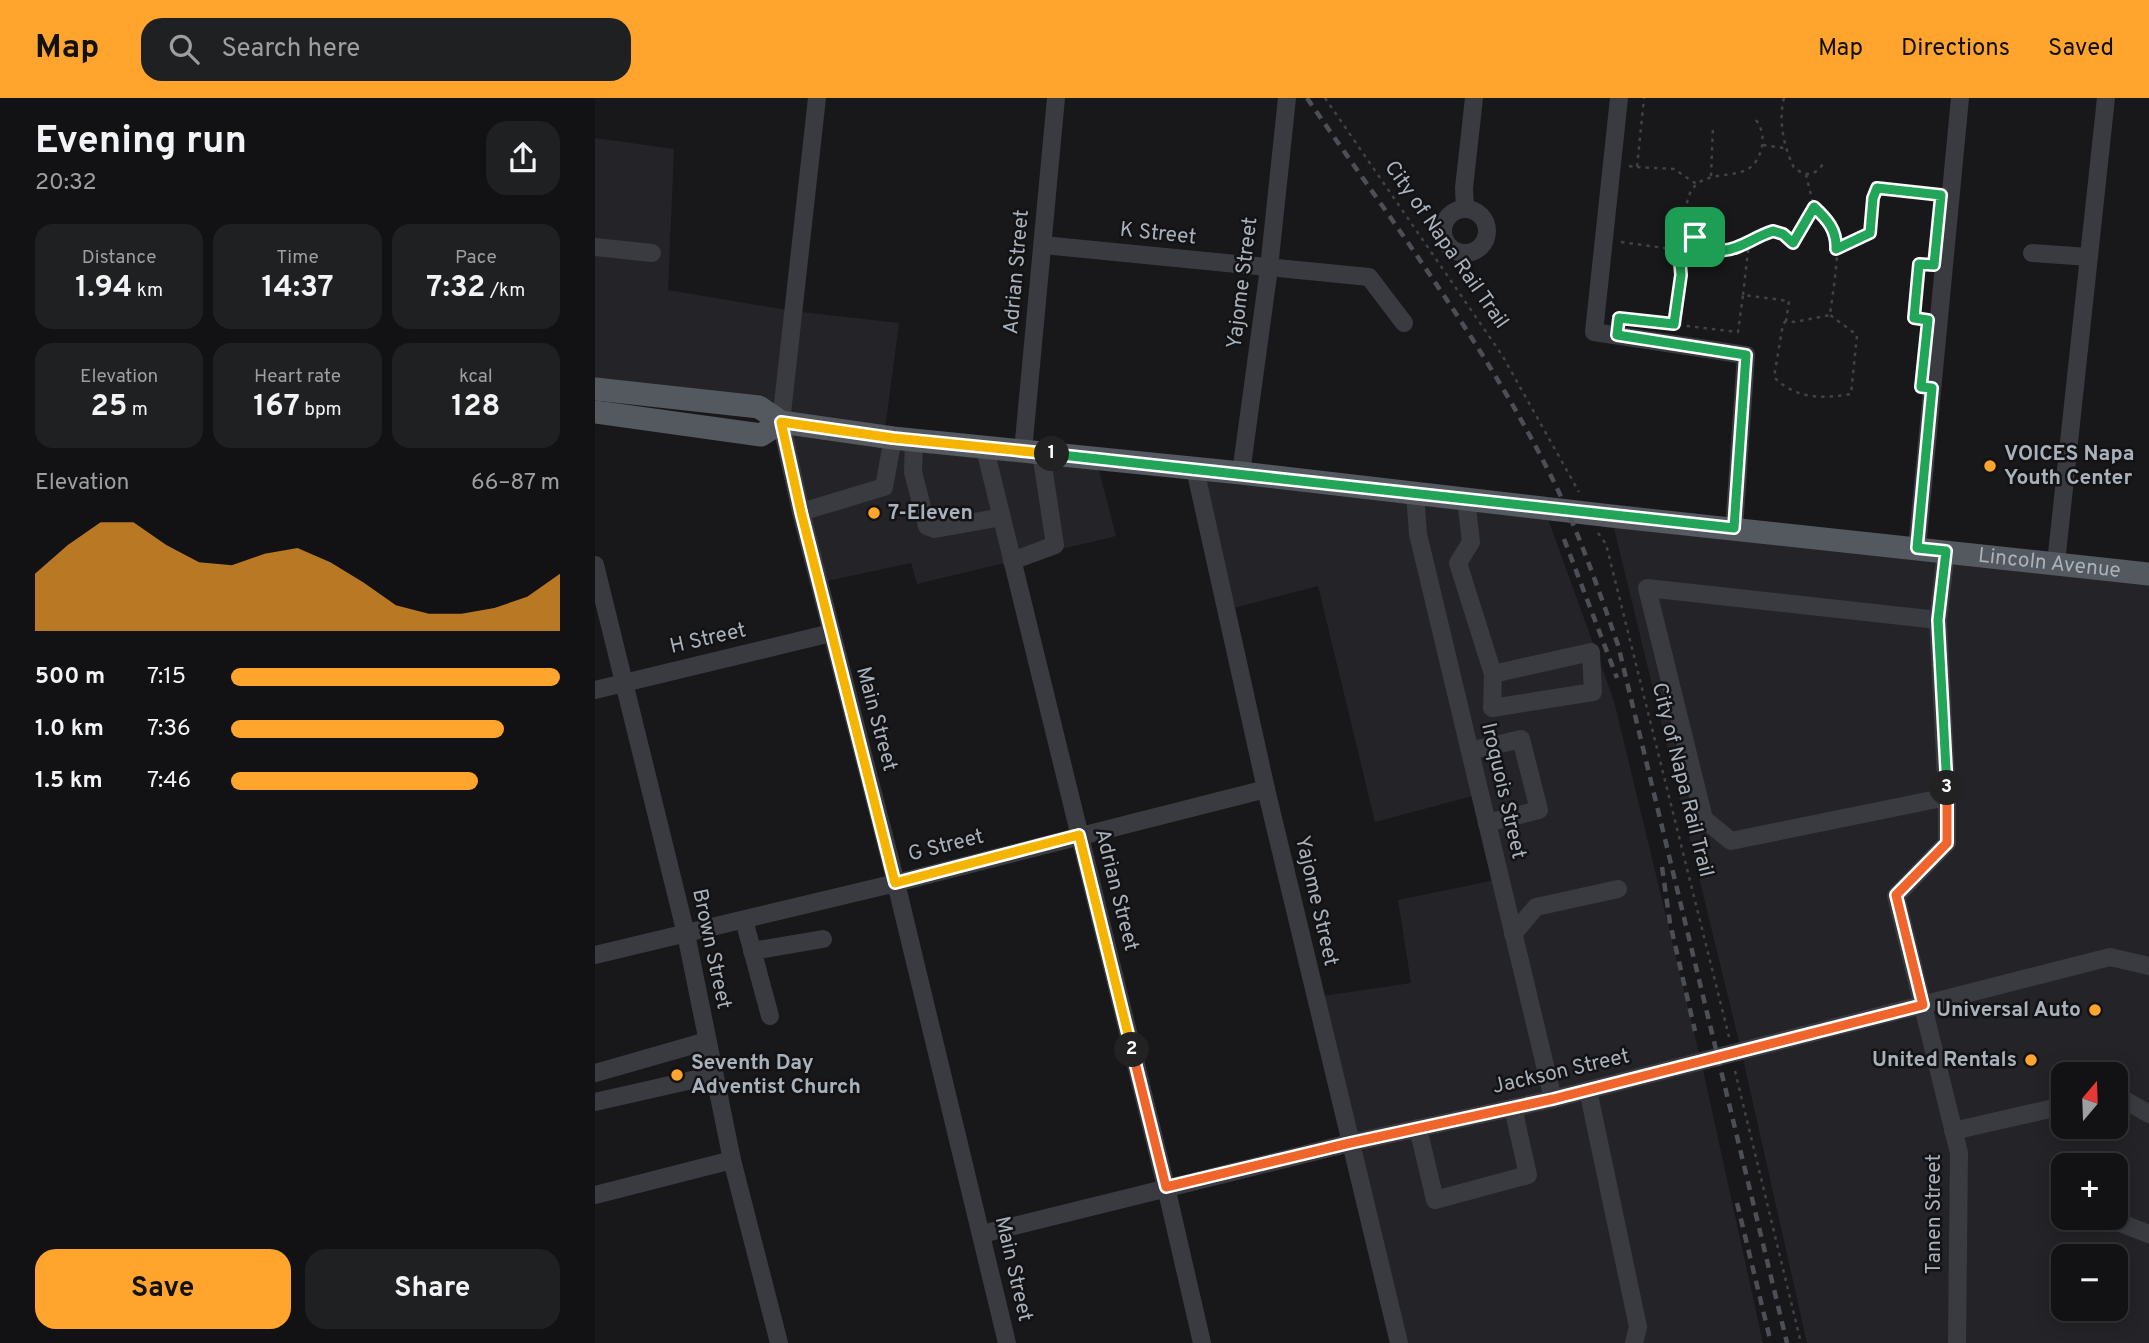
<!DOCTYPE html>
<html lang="en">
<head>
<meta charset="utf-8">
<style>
	:root { --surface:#121214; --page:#1f2022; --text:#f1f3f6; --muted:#9c9ea0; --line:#313234; --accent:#ffa42c }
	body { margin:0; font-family:Overpass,sans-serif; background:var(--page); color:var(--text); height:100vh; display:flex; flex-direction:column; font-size:26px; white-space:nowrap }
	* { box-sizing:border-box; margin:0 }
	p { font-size:23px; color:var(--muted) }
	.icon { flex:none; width:38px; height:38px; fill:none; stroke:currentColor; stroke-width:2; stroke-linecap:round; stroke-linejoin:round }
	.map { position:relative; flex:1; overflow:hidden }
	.details { display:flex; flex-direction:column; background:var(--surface); width:595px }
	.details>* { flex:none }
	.needle { width:46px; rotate:19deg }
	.buttons { position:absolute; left:1456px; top:964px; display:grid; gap:14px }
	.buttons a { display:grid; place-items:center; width:77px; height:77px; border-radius:14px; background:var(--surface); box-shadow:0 4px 18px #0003,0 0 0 2px var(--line); font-size:35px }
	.pin { position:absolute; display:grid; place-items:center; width:60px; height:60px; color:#fff; margin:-30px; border-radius:14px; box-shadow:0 4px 10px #0006 }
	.km { position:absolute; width:35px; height:35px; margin:-18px; border-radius:50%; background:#222; color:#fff; font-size:19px; line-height:35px; text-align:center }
	.round { display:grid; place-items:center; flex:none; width:74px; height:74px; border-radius:21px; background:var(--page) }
	.head { display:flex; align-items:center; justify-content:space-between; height:119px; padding:0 35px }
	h1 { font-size:38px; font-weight:700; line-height:52px }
	.stats { display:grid; grid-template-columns:repeat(3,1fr); gap:10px; height:119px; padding:7px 35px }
	.stats div { display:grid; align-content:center; border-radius:18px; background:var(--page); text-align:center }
	.stats b { font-size:30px; font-weight:700 }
	.stats small { font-size:19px; font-weight:400 }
	.stats p { font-size:19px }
	.chart { height:196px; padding:14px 35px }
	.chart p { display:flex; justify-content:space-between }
	.chart svg { width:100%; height:126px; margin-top:7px; fill:var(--accent); opacity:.7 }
	.action { display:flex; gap:14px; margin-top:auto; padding:14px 35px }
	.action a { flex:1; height:80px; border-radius:21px; background:var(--accent); color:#111; font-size:28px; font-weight:700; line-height:80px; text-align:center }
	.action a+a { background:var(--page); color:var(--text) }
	ul { padding:0 35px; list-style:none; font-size:23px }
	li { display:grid; grid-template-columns:112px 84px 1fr; align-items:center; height:52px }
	li i { height:18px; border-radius:9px; background:var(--accent) }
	header { display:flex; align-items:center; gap:42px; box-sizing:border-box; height:98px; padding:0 35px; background:var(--accent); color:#111 }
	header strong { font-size:33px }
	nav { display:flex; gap:38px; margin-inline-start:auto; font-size:24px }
	.search { width:490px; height:63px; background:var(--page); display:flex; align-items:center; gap:18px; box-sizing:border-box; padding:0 24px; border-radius:21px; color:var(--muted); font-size:26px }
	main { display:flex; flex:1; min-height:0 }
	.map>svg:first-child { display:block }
	.built { fill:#242428; fill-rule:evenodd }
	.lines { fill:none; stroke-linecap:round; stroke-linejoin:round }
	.path { stroke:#3f4247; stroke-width:2.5; stroke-dasharray:3.5 5; stroke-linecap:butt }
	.minor { stroke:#393b40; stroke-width:18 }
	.major { stroke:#54585f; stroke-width:23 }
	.rail { stroke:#4c4f55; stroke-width:4.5; stroke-dasharray:9 7; stroke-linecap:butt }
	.split-1-casing { stroke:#fff; stroke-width:14 }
	.split-2-casing { stroke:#fff; stroke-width:14 }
	.split-3-casing { stroke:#fff; stroke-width:14 }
	.split-4-casing { stroke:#fff; stroke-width:14 }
	.split-1 { stroke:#22a559; stroke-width:9 }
	.split-2 { stroke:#f5b400; stroke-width:9 }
	.split-3 { stroke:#f0652b; stroke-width:9 }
	.split-4 { stroke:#22a559; stroke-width:9 }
	.poi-dot { fill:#ffa42c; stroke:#131316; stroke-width:2.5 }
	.labels { text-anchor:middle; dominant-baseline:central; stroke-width:5; stroke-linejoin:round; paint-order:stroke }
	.street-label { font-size:21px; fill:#a9b1bb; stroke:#131316 }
	.poi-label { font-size:21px; font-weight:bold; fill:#a9b1bb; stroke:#131316; text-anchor:start }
</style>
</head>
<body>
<header>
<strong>Map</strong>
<div class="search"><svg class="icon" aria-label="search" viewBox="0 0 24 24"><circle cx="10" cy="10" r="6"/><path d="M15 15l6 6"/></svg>Search here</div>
<nav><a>Map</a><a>Directions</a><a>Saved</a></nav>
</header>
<main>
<section class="details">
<div class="head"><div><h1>Evening run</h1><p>20:32</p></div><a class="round"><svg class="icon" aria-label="share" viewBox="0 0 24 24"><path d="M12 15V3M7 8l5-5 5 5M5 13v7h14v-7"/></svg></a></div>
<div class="stats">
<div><p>Distance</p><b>1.94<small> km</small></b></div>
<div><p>Time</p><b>14:37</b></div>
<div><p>Pace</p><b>7:32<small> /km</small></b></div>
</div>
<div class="stats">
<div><p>Elevation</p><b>25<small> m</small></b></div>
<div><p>Heart rate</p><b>167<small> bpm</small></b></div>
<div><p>kcal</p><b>128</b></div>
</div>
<div class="chart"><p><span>Elevation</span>66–87 m</p>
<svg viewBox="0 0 160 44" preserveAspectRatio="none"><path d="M0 44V24L10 14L20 6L30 6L40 14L50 20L60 21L70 17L80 15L90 20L100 27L110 35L120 38L130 38L140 36L150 32L160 24V44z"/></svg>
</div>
<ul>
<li><b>500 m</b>7:15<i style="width:100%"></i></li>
<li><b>1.0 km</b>7:36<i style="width:83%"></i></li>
<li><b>1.5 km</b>7:46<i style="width:75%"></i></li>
</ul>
<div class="action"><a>Save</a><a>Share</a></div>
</section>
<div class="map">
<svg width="1554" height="1245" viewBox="0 0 1554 1245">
	<rect width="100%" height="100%" fill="#18181b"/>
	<g class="built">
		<polygon points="0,40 79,51 73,192 198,213 304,225 289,339 501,361 521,438 322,486 316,465 223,485 186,324 0,291"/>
		<polygon points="600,371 949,410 1019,603 1106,963 1168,1245 804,1245 721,899 816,885 803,802 905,781 885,696 780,724 723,488 631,512"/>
		<path d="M 1016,418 L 1554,476 L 1554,1245 L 1212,1245 L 1146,952 ZM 1468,976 L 1521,976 L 1521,1029 L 1468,1029 ZM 1468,1068 L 1521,1068 L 1521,1120 L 1468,1120 ZM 1468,1158 L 1521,1158 L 1521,1211 L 1468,1211 Z"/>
	</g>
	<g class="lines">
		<g class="path">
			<polyline points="730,0 907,257 984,394"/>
			<path d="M 1189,0 C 1183,23 1189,49 1199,70 C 1212,79 1219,78 1228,66"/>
			<path d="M 1161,22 C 1171,35 1169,53 1159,66 C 1141,87 1093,63 1091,114 C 1091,124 1095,135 1103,142 C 1131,167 1152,140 1178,133 L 1188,136 L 1198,145 L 1219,109 L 1211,77"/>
			<polyline points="1168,47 1189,50"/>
			<polyline points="1034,68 1042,69 1049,0"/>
			<polyline points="1042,69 1079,71 1103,87"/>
			<polyline points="1116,78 1118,27"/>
			<polyline points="1026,144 1084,152"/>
			<polyline points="1241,151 1275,135 1278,100 1282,90 1338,96"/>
			<polyline points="1148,197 1154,144"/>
			<path d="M 1024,220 L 1143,234 L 1148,197 L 1194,203 L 1191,223 L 1200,224 L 1235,217 C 1237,198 1246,151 1240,135 C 1236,124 1227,117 1219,109"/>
			<polyline points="1329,221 1319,220 1324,166 1331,167"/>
			<path d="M 1191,223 L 1188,226 L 1179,279 C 1200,301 1227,301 1256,296 L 1262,237 L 1235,217"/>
			<polyline points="1079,226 1086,177 1084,152 1099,139"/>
			<polyline points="1003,435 1011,446 1134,939"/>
			<polyline points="1140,973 1206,1245"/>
		</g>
		<g class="minor">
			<polyline points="222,0 186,324 206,414 301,785 412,1245"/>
			<polyline points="1024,0 999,234 1151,257 1139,431"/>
			<circle cx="870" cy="133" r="22"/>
			<polyline points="870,111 869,90 879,0"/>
			<polyline points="448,147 774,179 809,225"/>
			<polyline points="0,149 57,155"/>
			<polyline points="1437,155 1494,159"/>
			<polyline points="319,343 318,374 332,428 340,431 407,419"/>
			<polyline points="390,351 571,1089 607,1245"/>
			<polyline points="428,353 461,0"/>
			<polyline points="600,371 671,691 804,1245"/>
			<polyline points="646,375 674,170 692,0"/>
			<polyline points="820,395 823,436 958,1001"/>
			<polyline points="871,401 876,444 863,465 898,576 996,554 998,594 897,610 898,576"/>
			<polyline points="206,414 289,389 298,340"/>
			<polyline points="1322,450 1365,0"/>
			<polyline points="1351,454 1343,522 1352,699 1352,745 1301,798 1364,1055 1362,1245"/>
			<polyline points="417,463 460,447 446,355"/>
			<polyline points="1461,465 1511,0"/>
			<polyline points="0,467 91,836 137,1062 184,1245"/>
			<polyline points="1343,522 1052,490 1109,721 1136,743 1352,699"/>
			<polyline points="0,592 236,535"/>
			<polyline points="875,653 926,641 944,712 892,725"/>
			<polyline points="149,822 175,918"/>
			<polyline points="918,836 941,809 1023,791"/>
			<polyline points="157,853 228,841"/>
			<polyline points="0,857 301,785 671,691"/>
			<polyline points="0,975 112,943"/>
			<polyline points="993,992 1043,1229 1039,1245"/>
			<polyline points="1521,999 1528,1001 1554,1016"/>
			<polyline points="0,1004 119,977"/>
			<polyline points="823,1030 840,1102 933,1077 918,1010"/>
			<polyline points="1358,1033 1468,1008"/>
			<polyline points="0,1097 137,1062"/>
			<polyline points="1515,1121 1554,1136"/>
			<polyline points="387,1136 755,1045 958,1001 1515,859 1554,868"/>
		</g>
		<g class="major">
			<path id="s1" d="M 0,291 L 164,309 L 186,324 L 298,340 L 646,375 L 1016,418 L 1554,476"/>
			<polyline points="0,314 166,337 186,324"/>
		</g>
		<g class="rail">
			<path d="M 712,0 C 795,121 885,239 952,370 C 981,426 1002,487 1023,547 L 1192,1245"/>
			<polyline points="969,441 1022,580"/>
			<polyline points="1067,769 1075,825 1100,933"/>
			<polyline points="1142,1105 1176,1245"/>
		</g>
	</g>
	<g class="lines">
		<g class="split-1-casing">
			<polyline id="split-1" points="457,356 1139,430 1151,257 1022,237 1024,220 1079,226 1086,177 1084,152 1100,139"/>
		</g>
		<g class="split-2-casing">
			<polyline id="split-2" points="457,356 298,340 186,324 206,414 300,785 484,737 537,952"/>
		</g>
		<g class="split-3-casing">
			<polyline id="split-3" points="537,952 571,1089 755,1045 958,1001 1328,907 1301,797 1352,745 1352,690"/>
		</g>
		<g class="split-4-casing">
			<path id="split-4" d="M 1100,139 C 1129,168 1149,142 1178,133 L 1188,136 L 1198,145 L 1219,109 C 1232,121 1242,132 1241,151 L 1275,135 L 1278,100 L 1282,90 L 1346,97 L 1339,167 L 1324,166 L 1319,220 L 1333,222 L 1326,289 L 1337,290 L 1322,450 L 1351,453 L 1343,522 L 1352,690"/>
		</g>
		<use href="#split-1" class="split-1"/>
		<use href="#split-2" class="split-2"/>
		<use href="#split-3" class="split-3"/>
		<use href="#split-4" class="split-4"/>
	</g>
	<g class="poi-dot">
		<circle cx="1395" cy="368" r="7"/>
		<circle cx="279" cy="415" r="7"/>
		<circle cx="1500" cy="912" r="7"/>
		<circle cx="1436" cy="962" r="7"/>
		<circle cx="82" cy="977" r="7"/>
	</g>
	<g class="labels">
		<g class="street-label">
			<text transform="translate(563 136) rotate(6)">K Street</text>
			<text transform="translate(851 147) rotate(55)">City of Napa Rail Trail</text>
			<text transform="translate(422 174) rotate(-85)">Adrian Street</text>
			<text transform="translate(648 185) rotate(-83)">Yajome Street</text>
			<text stroke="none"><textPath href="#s1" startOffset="1468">Lincoln Avenue</textPath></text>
			<text transform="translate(113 541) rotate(-13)">H Street</text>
			<text transform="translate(281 621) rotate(75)">Main Street</text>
			<text transform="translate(1087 682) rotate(76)">City of Napa Rail Trail</text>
			<text transform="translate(908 693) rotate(77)">Iroquois Street</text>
			<text transform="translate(351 748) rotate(-14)">G Street</text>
			<text transform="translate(521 792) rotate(76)">Adrian Street</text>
			<text transform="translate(721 803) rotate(77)">Yajome Street</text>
			<text transform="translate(116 851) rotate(78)">Brown Street</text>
			<text transform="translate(966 974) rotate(-13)">Jackson Street</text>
			<text transform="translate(1339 1116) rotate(-90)">Tanen Street</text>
			<text transform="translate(418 1171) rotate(77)">Main Street</text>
		</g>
		<g class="poi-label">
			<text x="1409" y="356">VOICES Napa<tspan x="1409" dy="24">Youth Center</tspan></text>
			<text x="293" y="415">7-Eleven</text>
			<text x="1486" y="912" text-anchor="end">Universal Auto</text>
			<text x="1422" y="962" text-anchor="end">United Rentals</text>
			<text x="96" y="965">Seventh Day<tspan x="96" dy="24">Adventist Church</tspan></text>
		</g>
	</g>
</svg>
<div class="buttons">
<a><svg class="needle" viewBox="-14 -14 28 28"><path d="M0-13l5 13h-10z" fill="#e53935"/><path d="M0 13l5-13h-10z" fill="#9c9ea0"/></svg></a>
<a>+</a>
<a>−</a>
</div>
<div class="pin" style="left:1100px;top:139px;background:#1e9e55"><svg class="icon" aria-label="arrive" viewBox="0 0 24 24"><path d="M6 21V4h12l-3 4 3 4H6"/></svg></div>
<b class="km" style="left:457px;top:356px">1</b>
<b class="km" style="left:537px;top:952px">2</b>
<b class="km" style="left:1352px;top:690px">3</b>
</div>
</main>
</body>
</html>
